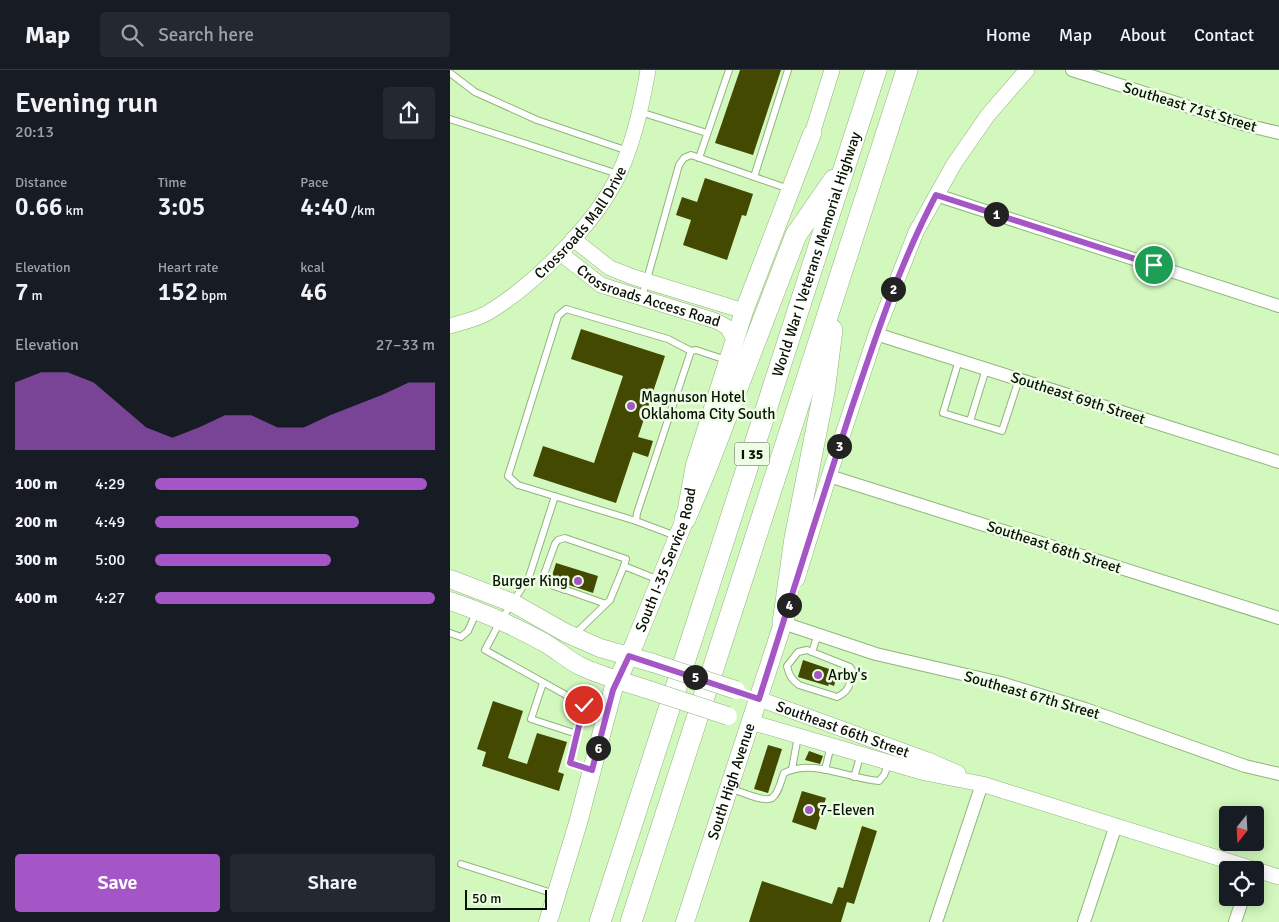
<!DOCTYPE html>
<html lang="en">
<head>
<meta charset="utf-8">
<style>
	:root { --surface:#171b24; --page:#242831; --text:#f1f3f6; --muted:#9ea1a6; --line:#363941; --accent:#a456c7 }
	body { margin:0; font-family:Signika,sans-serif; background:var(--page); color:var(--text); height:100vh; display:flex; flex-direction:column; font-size:19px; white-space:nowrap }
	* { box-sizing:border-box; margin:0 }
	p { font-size:16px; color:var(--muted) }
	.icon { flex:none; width:28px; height:28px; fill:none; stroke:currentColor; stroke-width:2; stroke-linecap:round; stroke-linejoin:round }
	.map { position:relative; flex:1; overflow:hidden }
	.sheet { display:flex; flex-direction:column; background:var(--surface); width:450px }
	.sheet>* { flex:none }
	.needle { width:32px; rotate:198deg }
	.tools { position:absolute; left:769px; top:736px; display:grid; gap:10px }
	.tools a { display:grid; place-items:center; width:45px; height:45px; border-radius:5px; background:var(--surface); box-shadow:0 2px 12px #0003; font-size:25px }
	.scale { position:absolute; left:15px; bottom:12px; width:82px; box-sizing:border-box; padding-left:5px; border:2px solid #071301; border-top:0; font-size:14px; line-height:18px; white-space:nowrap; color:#071301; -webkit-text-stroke:4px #eefde6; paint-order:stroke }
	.pin { position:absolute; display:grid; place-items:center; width:42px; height:42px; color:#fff; margin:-21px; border:2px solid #fff; border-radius:50%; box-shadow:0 1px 5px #0007 }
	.km { position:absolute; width:25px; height:25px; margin:-12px; border-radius:50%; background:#222; color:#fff; font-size:14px; line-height:25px; text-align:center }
	.round { display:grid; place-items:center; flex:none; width:52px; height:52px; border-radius:5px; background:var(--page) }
	.overview { display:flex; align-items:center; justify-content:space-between; height:85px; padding:0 15px }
	h1 { font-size:28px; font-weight:600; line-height:38px }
	.metrics { display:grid; grid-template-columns:repeat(3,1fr); gap:8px; height:85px; padding:5px 15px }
	.metrics div { display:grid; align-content:center }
	.metrics b { font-size:25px; font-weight:600 }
	.metrics small { font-size:14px; font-weight:400 }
	.metrics p { font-size:14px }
	.chart { height:140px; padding:10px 15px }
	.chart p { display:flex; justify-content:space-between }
	.chart svg { width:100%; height:90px; margin-top:5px; fill:var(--accent); opacity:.7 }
	.primary-button { display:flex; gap:10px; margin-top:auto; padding:10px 15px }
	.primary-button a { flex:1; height:58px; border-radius:5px; background:var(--accent); color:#fff; font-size:20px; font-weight:600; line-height:58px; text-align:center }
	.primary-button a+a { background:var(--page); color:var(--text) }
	ul { padding:0 15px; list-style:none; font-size:16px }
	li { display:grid; grid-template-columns:80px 60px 1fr; align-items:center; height:38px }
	li i { height:12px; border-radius:6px; background:var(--accent) }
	header { display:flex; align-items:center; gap:30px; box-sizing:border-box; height:70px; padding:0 25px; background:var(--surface); border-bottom:1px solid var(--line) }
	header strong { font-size:24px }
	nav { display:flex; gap:28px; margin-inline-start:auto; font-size:18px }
	.search { width:350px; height:45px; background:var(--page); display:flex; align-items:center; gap:12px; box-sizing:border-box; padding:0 18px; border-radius:5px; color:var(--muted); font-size:19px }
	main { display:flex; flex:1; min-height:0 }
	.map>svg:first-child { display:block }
	.building { fill:#444901 }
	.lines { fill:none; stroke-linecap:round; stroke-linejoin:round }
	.service-casing { stroke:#91b47c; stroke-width:8 }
	.minor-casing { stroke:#91b47c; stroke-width:14 }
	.tertiary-casing { stroke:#91b47c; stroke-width:16 }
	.secondary-casing { stroke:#91b47c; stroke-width:19 }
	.motorway-casing { stroke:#91b47c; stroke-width:22 }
	.service { stroke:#fff; stroke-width:6 }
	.minor { stroke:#fff; stroke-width:12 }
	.tertiary { stroke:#fff; stroke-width:15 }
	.secondary { stroke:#fff; stroke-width:18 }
	.motorway { stroke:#fff; stroke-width:21 }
	.secondary-bridge-casing { stroke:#91b47c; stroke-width:19; stroke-linecap:butt }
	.secondary-bridge { stroke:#fff; stroke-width:18 }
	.route-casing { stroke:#fff; stroke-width:10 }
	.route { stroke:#a456c7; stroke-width:6 }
	.poi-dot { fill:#a456c7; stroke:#eefde6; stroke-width:2 }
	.labels { text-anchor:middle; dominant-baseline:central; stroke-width:5; stroke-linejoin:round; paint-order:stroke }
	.shield { fill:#eefde6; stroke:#4c5946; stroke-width:1 }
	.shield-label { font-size:14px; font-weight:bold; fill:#071301 }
	.street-label { font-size:15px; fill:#071301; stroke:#eefde6 }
	.poi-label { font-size:15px; fill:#071301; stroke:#eefde6; text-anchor:start }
</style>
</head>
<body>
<header>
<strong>Map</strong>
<div class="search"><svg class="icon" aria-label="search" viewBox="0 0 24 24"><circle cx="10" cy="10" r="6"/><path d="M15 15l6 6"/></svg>Search here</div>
<nav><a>Home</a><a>Map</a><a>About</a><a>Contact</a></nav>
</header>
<main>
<section class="sheet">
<div class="overview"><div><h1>Evening run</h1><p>20:13</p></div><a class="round"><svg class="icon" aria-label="share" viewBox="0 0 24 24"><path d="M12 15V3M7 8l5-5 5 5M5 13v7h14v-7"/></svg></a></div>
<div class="metrics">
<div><p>Distance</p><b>0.66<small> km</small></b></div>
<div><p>Time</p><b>3:05</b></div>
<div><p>Pace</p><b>4:40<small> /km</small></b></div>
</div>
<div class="metrics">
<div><p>Elevation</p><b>7<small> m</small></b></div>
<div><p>Heart rate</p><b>152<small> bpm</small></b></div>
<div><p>kcal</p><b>46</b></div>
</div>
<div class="chart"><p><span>Elevation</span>27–33 m</p>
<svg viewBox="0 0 160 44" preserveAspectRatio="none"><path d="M0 44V11L10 6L20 6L30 11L40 22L50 33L60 38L70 33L80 27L90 27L100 33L110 33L120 27L130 22L140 17L150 11L160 11V44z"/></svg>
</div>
<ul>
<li><b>100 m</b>4:29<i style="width:97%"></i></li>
<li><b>200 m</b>4:49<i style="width:73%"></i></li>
<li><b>300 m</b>5:00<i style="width:63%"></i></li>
<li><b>400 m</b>4:27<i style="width:100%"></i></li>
</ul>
<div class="primary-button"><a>Save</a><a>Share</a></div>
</section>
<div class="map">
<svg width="829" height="852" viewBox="0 0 829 852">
	<rect width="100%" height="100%" fill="#d2f8bd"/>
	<g class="building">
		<polygon points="290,0 331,0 303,85 265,73"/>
		<polygon points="255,108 303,124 296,146 292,145 277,190 233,175 241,150 226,145 232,127 247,132"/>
		<polygon points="131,259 215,286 188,367 203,371 198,387 183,382 166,433 83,406 93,376 144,393 173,306 121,289"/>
		<polygon points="106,493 148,506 143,523 101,509"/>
		<polygon points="353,590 388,602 384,616 379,614 378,616 348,607"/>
		<polygon points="43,631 73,641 58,688 77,694 87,663 117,672 108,702 114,704 109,721 32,696 36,682 27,679"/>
		<polygon points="318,675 332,679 318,723 304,719"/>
		<polygon points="359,681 373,686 370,694 355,690"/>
		<polygon points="352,721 376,728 366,760 342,752"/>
		<polygon points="412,756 427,761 404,834 397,832 391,852 299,852 312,811 382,834 388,817 393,818"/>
	</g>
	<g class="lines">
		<g class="service-casing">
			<g id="service">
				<polyline points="0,3 25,22 87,50 178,81"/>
				<polyline points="190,42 257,63"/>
				<polyline points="0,49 168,104"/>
				<polyline points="249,88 279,0"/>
				<polyline points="304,107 338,0"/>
				<polyline points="192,227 229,95 234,88 241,85 339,119"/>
				<polyline points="509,290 493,343 552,361 569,309"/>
				<polyline points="520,351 536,299"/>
				<polyline points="105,426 79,507 51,550 35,580 134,635 120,693 141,699"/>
				<polyline points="186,451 68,415 58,406 108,246 116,239 218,269 241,281"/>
				<polyline points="226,466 186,451 187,443 241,281 246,280 276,290"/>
				<polyline points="115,520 93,512 93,507 105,474 108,470 115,468 176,489 174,496"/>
				<polyline points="119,521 156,534"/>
				<polyline points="0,563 11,567 18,561 27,541"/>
				<polyline points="124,565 160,530 174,496 209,510"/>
				<path d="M 357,580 L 400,597 L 403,602 C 400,614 399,622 387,627 L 349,615 C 341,609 339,605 337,596 L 348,582 Z"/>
				<polyline points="362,582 368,564"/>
				<polyline points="93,613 81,649 127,664"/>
				<polyline points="342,699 348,666"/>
				<polyline points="375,700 381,675"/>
				<polyline points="404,707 411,684"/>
				<path d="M 280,718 C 289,721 314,733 322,728 C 329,723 331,710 334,703 C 363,688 398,709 429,711 L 434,705 L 439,693"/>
				<polyline points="11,794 105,824"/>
			</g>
		</g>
		<g class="minor-casing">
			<g id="minor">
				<polyline points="622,0 796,55 829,63"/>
				<polyline points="486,125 829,236"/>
				<polyline points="426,264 829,392"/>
				<polyline points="379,406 829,548"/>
				<polyline points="333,553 426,584 551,613 635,639 795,696 829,704"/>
				<polyline points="486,852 532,714"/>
				<polyline points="634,852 666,755"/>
				<polyline points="785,852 793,828"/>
			</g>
		</g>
		<g class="tertiary-casing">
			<g id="tertiary">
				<polyline points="362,64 382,0"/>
				<polyline points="123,169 160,198 183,207 294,241"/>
				<path id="s1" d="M 110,183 L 151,215 L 266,251 L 277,257 L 285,270"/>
				<path id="s2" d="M 0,256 C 13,252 28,249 39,242 C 85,214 145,154 168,106 C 184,73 192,35 198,0"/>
				<polyline points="347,509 379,406 426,264 466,162 504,94 538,45 577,0"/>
				<path id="s3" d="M 309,629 L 478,690 L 508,703"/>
				<polyline points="301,652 475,703 532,714 829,807"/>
			</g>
		</g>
		<g class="secondary-casing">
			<g id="secondary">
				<polyline points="0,509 63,533 116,563 150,578 203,593"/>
				<path d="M 0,531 C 33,542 64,556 95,573 C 107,580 118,590 130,596 C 151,606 174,612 196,619"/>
				<path id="s4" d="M 98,852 L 128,753 L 163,620 L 184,575 L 235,449 L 245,395 L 294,241 L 362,64"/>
				<path id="s5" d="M 235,852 L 333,553"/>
			</g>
		</g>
		<g class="motorway-casing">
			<g id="motorway">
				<polyline points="235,449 256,399 346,165 384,110"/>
				<polyline points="333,553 345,468 374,322 382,260"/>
				<path id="s6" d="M 150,852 L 426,0"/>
				<polyline points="181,852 457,0"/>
			</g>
		</g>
		<use href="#service" class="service"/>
		<use href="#minor" class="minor"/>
		<use href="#tertiary" class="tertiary"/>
		<use href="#secondary" class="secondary"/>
		<use href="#motorway" class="motorway"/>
		<g class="secondary-bridge-casing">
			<g id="secondary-bridge">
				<polyline points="203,593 286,620"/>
				<polyline points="196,619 278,646"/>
			</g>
		</g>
		<use href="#secondary-bridge" class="secondary-bridge"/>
	</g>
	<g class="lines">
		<g class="route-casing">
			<path id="route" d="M 134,635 L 120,693 L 142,700 L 163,620 L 179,586 L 309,629 C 339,534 369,438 400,343 C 425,269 449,195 486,125 L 704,195"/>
		</g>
		<use href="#route" class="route"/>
	</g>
	<g class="poi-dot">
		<circle cx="181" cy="336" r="5"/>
		<circle cx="128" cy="511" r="5"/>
		<circle cx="368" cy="605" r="5"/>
		<circle cx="359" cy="740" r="5"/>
	</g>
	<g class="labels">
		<rect class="shield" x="284.5" y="372.5" width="35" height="23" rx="4"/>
		<g class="shield-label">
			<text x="302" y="384">I 35</text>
		</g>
		<g class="street-label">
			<text transform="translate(740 37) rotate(17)">Southeast 71st Street</text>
			<text stroke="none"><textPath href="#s2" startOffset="171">Crossroads Mall Drive</textPath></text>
			<text stroke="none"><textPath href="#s6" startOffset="702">World War I Veterans Memorial Highway</textPath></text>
			<text stroke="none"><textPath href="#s1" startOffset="100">Crossroads Access Road</textPath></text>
			<text transform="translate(628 328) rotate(18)">Southeast 69th Street</text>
			<text transform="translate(604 477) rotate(18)">Southeast 68th Street</text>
			<text stroke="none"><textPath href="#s4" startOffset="382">South I-35 Service Road</textPath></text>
			<text transform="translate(582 625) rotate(16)">Southeast 67th Street</text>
			<text stroke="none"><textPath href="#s3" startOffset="89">Southeast 66th Street</textPath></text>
			<text stroke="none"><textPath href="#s5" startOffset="148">South High Avenue</textPath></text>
		</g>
		<g class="poi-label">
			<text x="191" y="327">Magnuson Hotel<tspan x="191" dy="17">Oklahoma City South</tspan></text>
			<text x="118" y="511" text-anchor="end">Burger King</text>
			<text x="378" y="605">Arby's</text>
			<text x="369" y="740">7-Eleven</text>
		</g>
	</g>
</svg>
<div class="tools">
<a><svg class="needle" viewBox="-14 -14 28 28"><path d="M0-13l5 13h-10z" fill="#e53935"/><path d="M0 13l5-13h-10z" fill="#9ea1a6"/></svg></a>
<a><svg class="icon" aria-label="locate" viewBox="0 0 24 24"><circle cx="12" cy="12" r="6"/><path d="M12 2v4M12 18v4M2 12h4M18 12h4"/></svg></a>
</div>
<div class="scale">50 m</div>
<div class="pin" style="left:704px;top:195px;background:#1e9e55"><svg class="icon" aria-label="arrive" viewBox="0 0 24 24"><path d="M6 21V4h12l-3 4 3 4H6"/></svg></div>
<div class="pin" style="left:134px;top:635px;background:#d93025"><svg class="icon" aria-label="check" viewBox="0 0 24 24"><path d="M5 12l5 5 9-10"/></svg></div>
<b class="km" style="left:546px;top:144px">1</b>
<b class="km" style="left:443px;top:219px">2</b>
<b class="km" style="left:389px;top:376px">3</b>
<b class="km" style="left:339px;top:535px">4</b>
<b class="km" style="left:245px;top:607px">5</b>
<b class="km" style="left:148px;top:678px">6</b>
</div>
</main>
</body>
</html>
